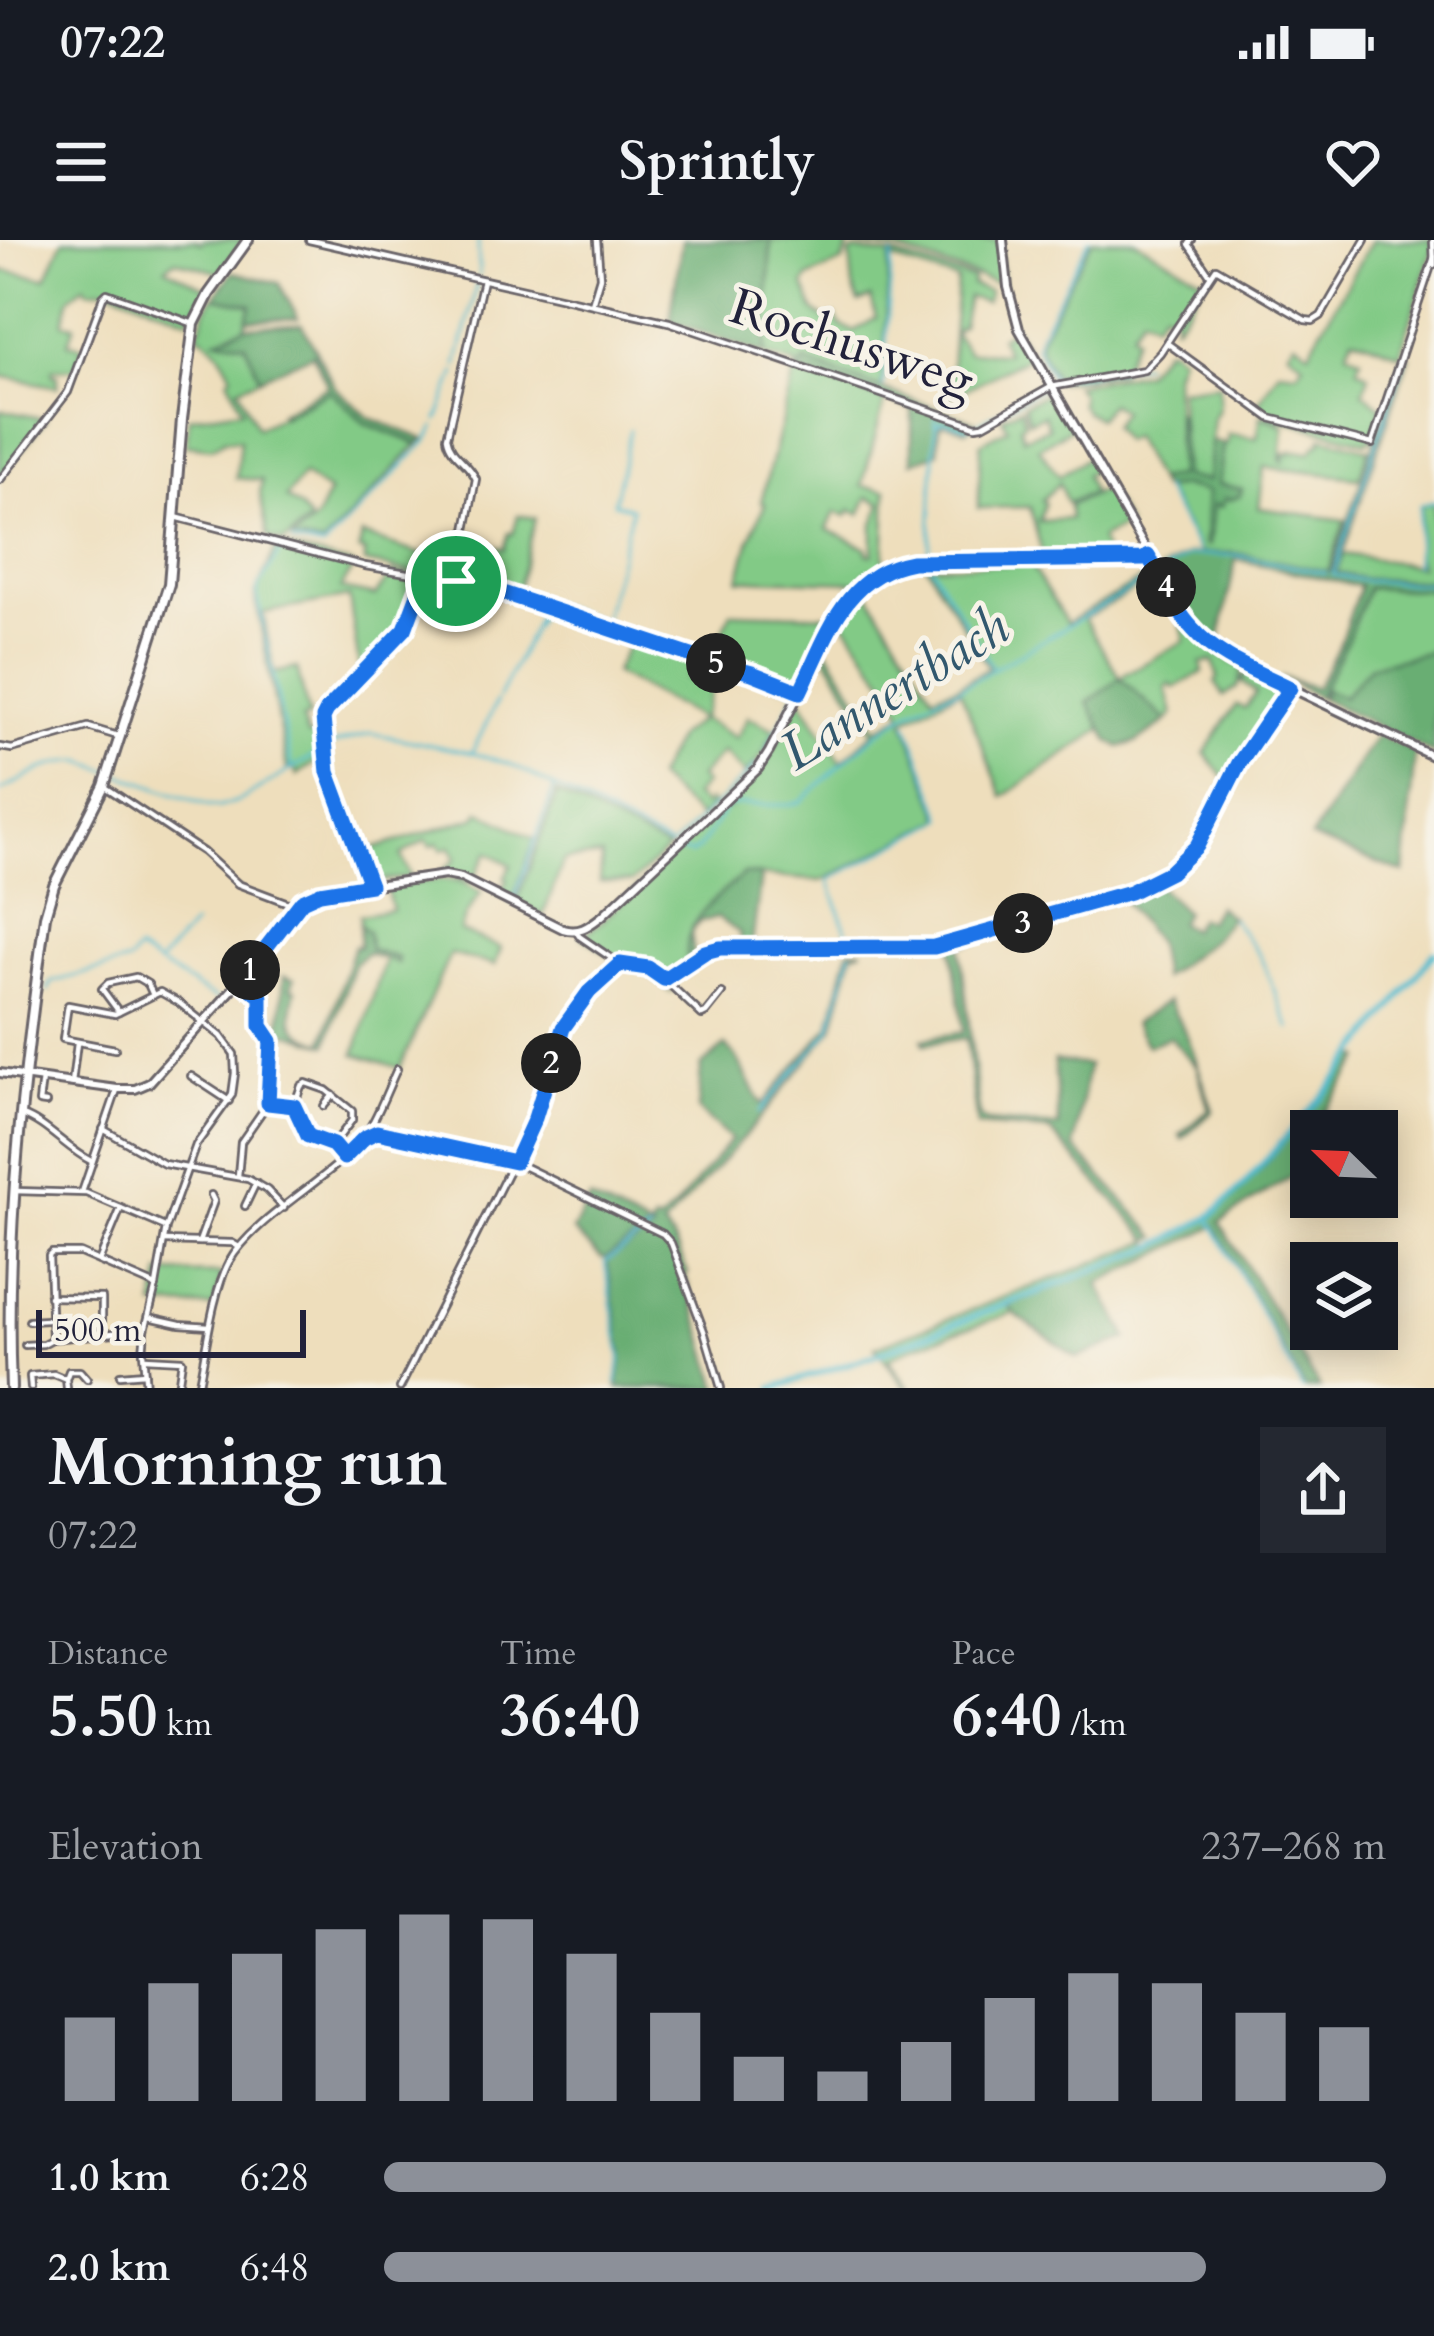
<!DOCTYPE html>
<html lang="en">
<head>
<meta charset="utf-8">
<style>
	:root { --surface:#171b24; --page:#242831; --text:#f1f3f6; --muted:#9ea1a6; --accent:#8c9099 }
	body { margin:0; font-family:Cardo,serif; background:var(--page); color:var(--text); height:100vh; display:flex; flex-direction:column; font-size:45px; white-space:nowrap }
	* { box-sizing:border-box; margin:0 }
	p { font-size:39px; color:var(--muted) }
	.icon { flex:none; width:66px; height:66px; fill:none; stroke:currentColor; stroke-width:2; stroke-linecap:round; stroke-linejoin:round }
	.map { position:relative; height:1148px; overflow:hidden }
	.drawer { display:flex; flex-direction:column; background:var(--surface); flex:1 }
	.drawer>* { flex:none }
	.needle { width:78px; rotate:293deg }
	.tools { position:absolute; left:1290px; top:870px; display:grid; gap:24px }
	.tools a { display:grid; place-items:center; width:108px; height:108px; border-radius:0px; background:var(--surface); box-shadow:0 6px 30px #0003; font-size:60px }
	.scale { position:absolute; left:36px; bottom:30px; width:270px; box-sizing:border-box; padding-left:12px; border:6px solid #22223b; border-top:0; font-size:33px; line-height:42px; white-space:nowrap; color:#22223b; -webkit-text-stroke:9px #f7f3e8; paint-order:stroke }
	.pin { position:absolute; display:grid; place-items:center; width:102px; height:102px; color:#fff; margin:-51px; border:6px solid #fff; border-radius:50%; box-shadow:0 3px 12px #0007 }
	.km { position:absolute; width:60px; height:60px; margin:-30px; border-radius:50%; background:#222; color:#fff; font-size:33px; line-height:60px; text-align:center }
	.round { display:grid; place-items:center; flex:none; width:126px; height:126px; border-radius:0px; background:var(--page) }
	.head { display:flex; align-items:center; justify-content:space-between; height:204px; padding:0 48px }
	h1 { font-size:66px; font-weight:600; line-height:90px }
	.metrics { display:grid; grid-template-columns:repeat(3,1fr); gap:18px; height:204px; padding:12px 48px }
	.metrics div { display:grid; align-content:center }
	.metrics b { font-size:60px; font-weight:600 }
	.metrics small { font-size:33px; font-weight:400 }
	.metrics p { font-size:33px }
	.chart { height:336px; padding:24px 48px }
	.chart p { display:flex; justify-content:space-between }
	.chart svg { width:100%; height:216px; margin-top:12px; stroke:var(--accent); stroke-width:6 }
	ul { padding:0 48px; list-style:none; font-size:39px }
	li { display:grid; grid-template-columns:192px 144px 1fr; align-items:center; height:90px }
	li i { height:30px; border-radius:15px; background:var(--accent) }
	.status { display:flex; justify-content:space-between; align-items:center; height:84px; padding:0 60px; background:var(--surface); direction:ltr }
	.status svg { height:33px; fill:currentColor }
	header { display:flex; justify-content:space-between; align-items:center; height:156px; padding:0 48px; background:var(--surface); font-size:54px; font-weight:600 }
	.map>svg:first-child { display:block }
	.green { fill:#82ca86; stroke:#527660; stroke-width:3; fill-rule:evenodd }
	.forest { fill:#69ae73; stroke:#466857; stroke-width:3 }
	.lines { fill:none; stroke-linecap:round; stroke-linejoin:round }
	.stream { stroke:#51bbce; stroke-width:3 }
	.canal { stroke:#51bbce; stroke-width:6 }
	.minor-casing { stroke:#696468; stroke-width:10 }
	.tertiary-casing { stroke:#696468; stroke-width:12 }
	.secondary-casing { stroke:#696468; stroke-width:14 }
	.minor { stroke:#fff; stroke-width:4.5 }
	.tertiary { stroke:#fff; stroke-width:6 }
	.secondary { stroke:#fff; stroke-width:8 }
	.route-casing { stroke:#fff; stroke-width:24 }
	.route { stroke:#1a73e8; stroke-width:15 }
	.labels { text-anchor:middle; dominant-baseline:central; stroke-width:10; stroke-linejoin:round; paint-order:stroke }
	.street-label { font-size:51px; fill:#22223b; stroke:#f7f3e8 }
	.water-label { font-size:54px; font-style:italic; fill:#32586e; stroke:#f7f3e8 }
</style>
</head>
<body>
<div class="status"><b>07:22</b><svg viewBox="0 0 49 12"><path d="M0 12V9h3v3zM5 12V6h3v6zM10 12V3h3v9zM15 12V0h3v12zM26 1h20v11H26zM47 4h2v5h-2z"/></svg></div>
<header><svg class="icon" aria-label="menu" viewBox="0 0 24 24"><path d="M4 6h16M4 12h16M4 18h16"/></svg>Sprintly<svg class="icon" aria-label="heart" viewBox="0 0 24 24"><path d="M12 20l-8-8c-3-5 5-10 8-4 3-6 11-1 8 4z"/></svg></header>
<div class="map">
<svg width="1434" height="1148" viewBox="0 0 1434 1148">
	<rect width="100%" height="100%" fill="#f7f3e8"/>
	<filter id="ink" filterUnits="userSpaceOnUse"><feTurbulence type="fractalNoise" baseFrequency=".00833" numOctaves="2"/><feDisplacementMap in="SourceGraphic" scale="24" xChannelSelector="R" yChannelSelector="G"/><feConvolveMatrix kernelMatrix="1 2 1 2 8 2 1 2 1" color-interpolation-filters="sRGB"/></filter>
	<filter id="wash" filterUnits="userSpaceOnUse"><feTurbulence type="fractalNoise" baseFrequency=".004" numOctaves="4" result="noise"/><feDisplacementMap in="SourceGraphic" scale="48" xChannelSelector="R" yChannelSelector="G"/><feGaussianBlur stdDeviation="2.7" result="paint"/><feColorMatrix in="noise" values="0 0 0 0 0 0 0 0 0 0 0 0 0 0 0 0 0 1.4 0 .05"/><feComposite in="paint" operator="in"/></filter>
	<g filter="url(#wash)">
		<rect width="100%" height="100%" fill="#eedebc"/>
		<g class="green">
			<polygon points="63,0 195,0 201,3 203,0 244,0 220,33 175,20 166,28 208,49 188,79 108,48 87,50 85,45 70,57 63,83 75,85 68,103 83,106 75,129 53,129 53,135 57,135 57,147 0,136 0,30 46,38"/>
			<polygon points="771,0 999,0 1003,45 900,11 849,5 843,22 808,38 804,45 814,71 825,79 835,76 840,85 854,91 876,78 871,58 859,63 853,47 850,14 855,11 890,15 882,149 805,122 802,127 765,115"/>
			<polygon points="1092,0 1134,0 1205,40 1176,85 1173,84 1176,78 1163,70 1155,82 1142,75 1131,93 1136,96 1120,132 1058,142 1058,137 1054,136 1039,108 1040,98"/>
			<polygon points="1372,0 1432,0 1432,12 1400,114 1353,97 1347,111 1361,118 1357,128 1369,135 1363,152 1382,167 1372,198 1366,202 1271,177 1257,164 1279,130 1297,132 1304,123 1288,111 1295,101 1309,111"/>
			<polygon points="893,15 973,39 972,45 989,51 986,62 968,57 962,86 954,92 968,112 1006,113 1000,97 1015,88 1030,116 949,158 957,40 893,20"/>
			<path d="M 214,57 L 251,65 L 245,87 L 220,98 L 245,103 L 260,138 L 238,148 L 257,188 L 330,150 L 366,184 L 418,204 L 323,305 L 293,299 L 315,281 L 329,253 L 303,235 L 286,258 L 300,268 L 310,281 L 284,302 L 268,298 L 260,254 L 262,240 L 236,238 L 240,200 L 224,200 L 212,208 L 186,205 L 189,177 L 242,169 L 228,138 L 232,135 C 223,118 216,103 198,95 L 206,69 Z"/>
			<polygon points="1165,108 1170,108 1180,116 1174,134 1178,237 1156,240 1132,196 1123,201 1112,186 1122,171 1110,163 1098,178 1086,172 1080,164 1081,155 1075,145 1144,132"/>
			<path d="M 796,127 L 885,160 L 862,246 L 887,250 L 884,326 L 871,332 L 869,330 L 857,342 L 739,339 L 750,299 L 765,264 L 761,262 ZM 868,257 L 882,263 L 873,286 L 873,314 L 867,314 L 867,308 L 827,289 L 835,272 L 847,276 L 850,270 L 860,274 Z"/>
			<path d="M 1219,144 C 1218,156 1222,168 1213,177 L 1208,241 L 1184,237 L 1179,149 Z"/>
			<polygon points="1049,152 1071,188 1039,208 1059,236 1088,217 1095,230 1085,235 1092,253 1067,263 1059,243 1042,260 1045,263 1039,281 1070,279 1069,265 1106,249 1127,285 1100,299 1106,317 1043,317 1030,267 978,268 981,203 1008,188 1002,177 1021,168 1025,183 1020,186 1023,198 1049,188 1044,175 1029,181 1024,165"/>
			<polygon points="0,170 46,179 0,238"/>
			<polygon points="1261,175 1284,186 1281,221 1284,222 1285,213 1290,214 1291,211 1311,212 1317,204 1320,204 1322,197 1369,209 1359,238 1264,227 1259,268 1345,280 1328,332 1235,313 1201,314 1164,249 1181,246 1207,251 1205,304 1208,305 1213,264 1225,258 1230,260 1239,256 1241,250 1218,244 1223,203 1227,204 1228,194 1257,198"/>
			<polygon points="1434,262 1434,341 1365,339 1336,333 1343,314 1420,326 1416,316 1421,266"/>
			<polygon points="518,275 535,278 516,355 481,345 491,306 504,309 509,293 513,294"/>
			<polygon points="362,295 457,326 454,338 452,340 365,323 365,312 359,310"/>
			<polygon points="280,306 354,325 341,349 375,356 392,333 420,338 422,341 403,388 360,433 349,357 263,373 274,433 297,428 309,477 302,479 307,495 323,501 318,521 297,535 293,527 287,529 255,355 274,312"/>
			<path d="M 1030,324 L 1067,383 L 1153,333 L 1156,337 L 1084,379 L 1120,437 L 1185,401 L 1179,376 L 1215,412 L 1243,427 L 1238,447 L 1224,456 L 1215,442 L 1218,438 L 1213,421 L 1201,423 L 1203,432 L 1174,448 L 1170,444 L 1166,448 L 1173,474 L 1167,481 L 1121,439 L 1088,462 L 1102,489 L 1003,557 L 960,450 L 904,480 L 942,579 L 822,641 L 744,634 C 718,658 681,682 688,720 L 665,737 L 672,753 L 644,730 L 645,726 L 615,719 L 582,696 L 601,682 L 722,567 L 728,568 L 724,563 L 766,523 L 800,457 L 841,522 L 874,492 L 825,414 L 828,410 L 877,489 L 903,474 L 887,444 L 841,376 L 849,363 L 864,346 L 933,455 L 956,447 L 989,428 L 926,325 Z"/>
			<polygon points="1367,347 1434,350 1434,412 1370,426 1343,457 1322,449 1347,401"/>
			<polygon points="731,372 834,375 796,450 701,418 723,391"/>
			<polygon points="630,400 691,421 687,439 713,445 702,479 736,498 748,477 775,490 760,519 745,535 723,512 699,537 705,544 694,556 704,565 709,561 713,565 699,578 656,538 678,496 701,479 614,433"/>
			<polygon points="1247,431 1285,452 1227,542 1205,513 1236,465 1245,468 1256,453 1242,442"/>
			<polygon points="557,553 668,609 632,642 600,642 602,616 564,620 543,676 516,663"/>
			<polygon points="480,571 535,599 512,661 494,651 497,646 503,649 508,640 504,638 511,625 488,612 472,641 445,632 444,629 456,619 450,607 442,610 438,603 431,606 426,600 401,615 411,637 372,642 360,613 477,577"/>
			<polygon points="442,639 459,641 481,652 466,675 460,691 501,708 495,725 450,714 400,828 355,814 385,719 396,722 397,718 370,709 368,692 360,685 360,675 392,670 386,647"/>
			<polygon points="1150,1001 1152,1007 1008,1063 1013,1073 915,1106 888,1119 909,1148 906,1148 875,1107"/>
			<polygon points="161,1033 222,1034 214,1067 155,1066"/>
		</g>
		<g class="forest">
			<polygon points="682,0 771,0 765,115 670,81"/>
			<polygon points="233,32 279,43 298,78 247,80 251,65 214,57"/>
			<polygon points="302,84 335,147 370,178 424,199 418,204 366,184 330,151 282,177 280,173 328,146 313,114 260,138 245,103 217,99 245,87"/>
			<polygon points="1409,116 1336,333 1365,339 1434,341 1434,350 1368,348 1347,401 1318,457 1281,437 1316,448 1339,406 1360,346 1236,319 1218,407 1192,384 1161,330 1189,314 1235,313 1331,332 1403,118"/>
			<polygon points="804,122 974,181 974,184 967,190 944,183 939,187 938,213 912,222 912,169 800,131"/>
			<polygon points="1177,173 1180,173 1184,237 1208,241 1211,201 1223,203 1218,244 1242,249 1240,256 1230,260 1225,258 1221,267 1213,265 1209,305 1205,305 1207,252 1182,246 1161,249 1156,240 1178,236"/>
			<polygon points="1427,412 1434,412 1434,514 1321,458 1325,450 1343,457 1370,426"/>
			<polygon points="1120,438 1167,481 1137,502 1120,507 1109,501 1088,463"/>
			<polygon points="1377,494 1415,512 1404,633 1311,598"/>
			<path d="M 744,634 L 761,636 L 752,704 L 739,704 L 740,693 L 718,678 L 700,681 L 691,693 L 694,716 L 688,720 C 681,680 717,658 744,634 Z"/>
			<polygon points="1154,642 1185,672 1179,683 1191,690 1199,678 1208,681 1217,666 1231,677 1213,699 1162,738 1156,702 1121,658"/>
			<polygon points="1034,682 960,706 980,878 987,882 1059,887 1054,821 1088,825 1074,907 1157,997 1150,1000 1050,891 977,886 966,798 924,804 923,799 964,792 951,703"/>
			<path d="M 360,685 L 368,692 L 370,709 L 398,718 L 397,723 L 367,713 L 354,725 L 327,805 L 280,791 L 284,736 L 294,739 L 291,748 L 296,750 C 288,784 291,792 323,803 L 354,706 L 359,707 Z"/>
			<polygon points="849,710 863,710 853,713 833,788 751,889 663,987 674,1001 688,1033 685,1035 719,1148 618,1148 622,1113 607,1021 653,991 651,987 654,981 658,983 673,970 731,900 698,870 701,826 726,805 736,817 762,865 830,785"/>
			<polygon points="1168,761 1188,797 1213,871 1182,899 1180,895 1209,870 1197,827 1170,797 1147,806 1134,783"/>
			<polygon points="1355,816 1362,818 1323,873 1351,883 1358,891 1311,891 1311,924 1220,982 1320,1148 1304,1148 1215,986 1099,1044 1128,1098 1077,1118 1013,1073 1008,1065 1152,1009 1209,979 1263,927"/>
			<polygon points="590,959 650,989 605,1019 601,1018 573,991"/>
		</g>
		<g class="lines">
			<g class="stream">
				<polyline points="478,0 479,35"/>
				<polyline points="457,126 477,43"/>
				<polyline points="1127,127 1143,124"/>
				<polyline points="1059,138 1123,128"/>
				<polyline points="1053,141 1036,107 1038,97 1089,0"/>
				<polyline points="883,146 892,16"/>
				<polyline points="438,180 456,132"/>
				<polyline points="978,183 1045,146"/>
				<polyline points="936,184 943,181 969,188"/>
				<polyline points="1163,249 1198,310"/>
				<polyline points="292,302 323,308 428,200 435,187"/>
				<polyline points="282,308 258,347 257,355 292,529"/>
				<polyline points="929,318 936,177"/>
				<polyline points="1415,324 1420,265 1434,262"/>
				<polyline points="931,326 992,427"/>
				<polyline points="1161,332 1189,315 1235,315 1326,333"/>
				<polyline points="1333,335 1405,118"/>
				<polyline points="1334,335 1365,341 1434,344"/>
				<polyline points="547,362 603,382 632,268 614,263 630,190"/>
				<polyline points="731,424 798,448 842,362 868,335"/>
				<polyline points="499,457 542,369"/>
				<polyline points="766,512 795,454"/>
				<polyline points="472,513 497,461"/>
				<path d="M 0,551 C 28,538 48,520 82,521 L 207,565 L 219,567 L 241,560 L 331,505 L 371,493 L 472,513 L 510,524 L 671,607"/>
				<path d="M 730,565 L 790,565 L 801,562 C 848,518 894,470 957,450 L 1154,336"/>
				<polyline points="673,605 757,525"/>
				<polyline points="677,610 691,614 699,608 726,568"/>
				<polyline points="510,661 513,662 554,549"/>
				<polyline points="1232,679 1260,716 1290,789"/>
				<polyline points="851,705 829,640 944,579 907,483"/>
				<polyline points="160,722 193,685"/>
				<polyline points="48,750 52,742 129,722 137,711 216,759"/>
				<polyline points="759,873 830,790 851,713"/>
				<polyline points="1209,978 1302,1148"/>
				<polyline points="617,1144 621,1116 605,1022 650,991"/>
			</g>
			<polyline class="canal" points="773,1148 872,1116 1090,1032 1152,1008 1209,978 1242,947 1330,848 1434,713"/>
		</g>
	</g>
	<g filter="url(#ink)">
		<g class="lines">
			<g class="minor-casing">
				<g id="minor">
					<polyline points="309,0 669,82 976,186 983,185 1051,147 1144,130 1160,113 1216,28 1305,80 1313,81 1321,76 1365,0"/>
					<polyline points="1192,0 1189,4 1210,35"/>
					<polyline points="1433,0 1434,25"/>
					<polyline points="592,64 600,37 597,0"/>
					<polyline points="1167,103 1270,178 1372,204 1434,17"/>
					<polyline points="0,240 68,152 103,57 107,53 194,84"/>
					<polyline points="175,277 365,326 479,345 695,417 753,433 798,451"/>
					<path d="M 456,341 L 476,239 C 469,222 450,216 447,197 L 483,40"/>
					<polyline points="0,507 12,509 88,487 121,497"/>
					<polyline points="104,546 203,612 238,644 296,666"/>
					<path d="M 370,645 C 354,602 310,513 327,469 L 405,389 L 425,336"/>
					<polyline points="576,691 579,696 620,724 648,728 664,739 705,712 731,707 934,707 1130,652 1170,632 1197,606 1239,523 1290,448"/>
					<polyline points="664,739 702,775 706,773 722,753"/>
					<polyline points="119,772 102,749 108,743 136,737 148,744 152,753"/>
					<polyline points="115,809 63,799 68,765 115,774 160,752 178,762 221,796 234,814 235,833 232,855 196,905 166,988 156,1046 145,1090 143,1113 146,1148"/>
					<polyline points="191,836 229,861"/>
					<polyline points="42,839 39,862 46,863"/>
					<polyline points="72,843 77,803"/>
					<polyline points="268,863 294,866 308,895 331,905"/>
					<polyline points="294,866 301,846 306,843 326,850 352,871 352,880 333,905 344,917"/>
					<polyline points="324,866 333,855"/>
					<path d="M 22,875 C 46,883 67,909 91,921"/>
					<polyline points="103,889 164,924 248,939 267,950 284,968"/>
					<polyline points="364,898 377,892 515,922 663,994 671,1003 704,1091 721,1148"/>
					<polyline points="238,936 241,902 268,863 271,801 261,786 261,757 241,740"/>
					<polyline points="16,951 86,953 165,987"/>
					<polyline points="82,952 117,850"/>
					<polyline points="245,966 256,943"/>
					<polyline points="164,1001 232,1003 239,1007"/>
					<polyline points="199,1002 214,961 211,955"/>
					<polyline points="99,1021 121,968"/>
					<polyline points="49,1057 102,1058 102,1095"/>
					<polyline points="149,1077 180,1084 209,1086"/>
					<polyline points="29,1081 47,1080"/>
					<polyline points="145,1090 52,1099 49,1016 52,1013 80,1013 156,1046"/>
					<polyline points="25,1105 43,1104 52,1099"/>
					<polyline points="145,1118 182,1120 178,1148"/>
					<polyline points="120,1135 145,1133"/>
					<polyline points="31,1148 30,1136 54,1134 66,1139"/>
					<polyline points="67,1148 66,1139 69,1131 80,1131 87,1139"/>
					<path d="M 198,1148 C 206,1112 212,1054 229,1022 C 252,981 319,945 353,910 C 374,888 384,857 397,829"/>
					<polyline points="400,1148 535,878 563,788 589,752 620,724"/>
				</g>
			</g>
			<g class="tertiary-casing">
				<g id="tertiary">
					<polyline points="1003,0 1008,47 1019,89 1190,386 1225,416 1434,517"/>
					<path d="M 0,833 L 117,849 L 135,849 L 149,843 L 263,715 L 297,667 L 308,657 L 320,653 L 445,635 L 461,638 L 563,689 C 580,694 589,686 602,676 L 758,529 L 769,512 L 847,361 L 871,336 L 885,329 L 912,323 L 1144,319 L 1148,317"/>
				</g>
			</g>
			<g class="secondary-casing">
				<path id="secondary" d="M 11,1148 C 4,990 24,832 45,676 L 54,645 L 104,546 L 169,344 L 182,179 L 194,84 L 209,54 L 248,0"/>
			</g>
			<use href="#minor" class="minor"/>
			<use href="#tertiary" class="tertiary"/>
			<use href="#secondary" class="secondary"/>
		</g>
	</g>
	<g class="lines" filter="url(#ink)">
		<g class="route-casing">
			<path id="route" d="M 1148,316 C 1162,340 1174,369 1193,389 C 1218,418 1256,431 1290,448 L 1239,523 L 1197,606 L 1170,632 L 1130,652 L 934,707 L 720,708 L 705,712 L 664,739 L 648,728 L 620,724 L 589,752 L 563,788 L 535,878 L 515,922 L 377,892 L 364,898 L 344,918 L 333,905 L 308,896 L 294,866 L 268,863 L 271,801 L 261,786 L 261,757 L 241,740 L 302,661 L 320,653 L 370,645 L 328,532 L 323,478 L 327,470 L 405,389 L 425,336 L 479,345 L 704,420 L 752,433 L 800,452 C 827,397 844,334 912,322 L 1144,319 Z"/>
		</g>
		<use href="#route" class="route"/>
	</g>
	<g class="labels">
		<g class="street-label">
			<text transform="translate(852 104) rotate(18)">Rochusweg</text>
		</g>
		<g class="water-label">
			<text transform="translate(895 450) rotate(-32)">Lannertbach</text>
		</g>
	</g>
</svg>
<div class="tools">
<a><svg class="needle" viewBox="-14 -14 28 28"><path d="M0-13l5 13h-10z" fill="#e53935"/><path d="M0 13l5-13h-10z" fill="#9ea1a6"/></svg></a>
<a><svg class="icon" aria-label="layers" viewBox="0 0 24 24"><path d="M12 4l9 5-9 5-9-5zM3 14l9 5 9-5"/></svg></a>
</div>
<div class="scale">500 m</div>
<div class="pin" style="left:456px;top:341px;background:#1e9e55"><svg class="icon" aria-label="arrive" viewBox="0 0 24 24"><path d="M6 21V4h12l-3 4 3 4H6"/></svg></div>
<b class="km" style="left:250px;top:730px">1</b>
<b class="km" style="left:551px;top:823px">2</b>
<b class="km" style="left:1023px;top:683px">3</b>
<b class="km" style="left:1166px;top:347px">4</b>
<b class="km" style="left:716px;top:423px">5</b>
</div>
<section class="drawer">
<div class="head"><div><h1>Morning run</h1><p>07:22</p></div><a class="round"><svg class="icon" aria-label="share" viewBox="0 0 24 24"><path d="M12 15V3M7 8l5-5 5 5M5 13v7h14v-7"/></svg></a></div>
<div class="metrics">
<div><p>Distance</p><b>5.50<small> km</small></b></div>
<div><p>Time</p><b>36:40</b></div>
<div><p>Pace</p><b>6:40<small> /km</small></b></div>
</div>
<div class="chart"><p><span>Elevation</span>237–268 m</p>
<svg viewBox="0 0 160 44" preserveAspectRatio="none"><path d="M5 44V27M15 44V20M25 44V14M35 44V9M45 44V6M55 44V7M65 44V14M75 44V26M85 44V35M95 44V38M105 44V32M115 44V23M125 44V18M135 44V20M145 44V26M155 44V29"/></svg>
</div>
<ul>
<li><b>1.0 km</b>6:28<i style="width:100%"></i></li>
<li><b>2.0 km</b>6:48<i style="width:82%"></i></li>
</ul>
</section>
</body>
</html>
